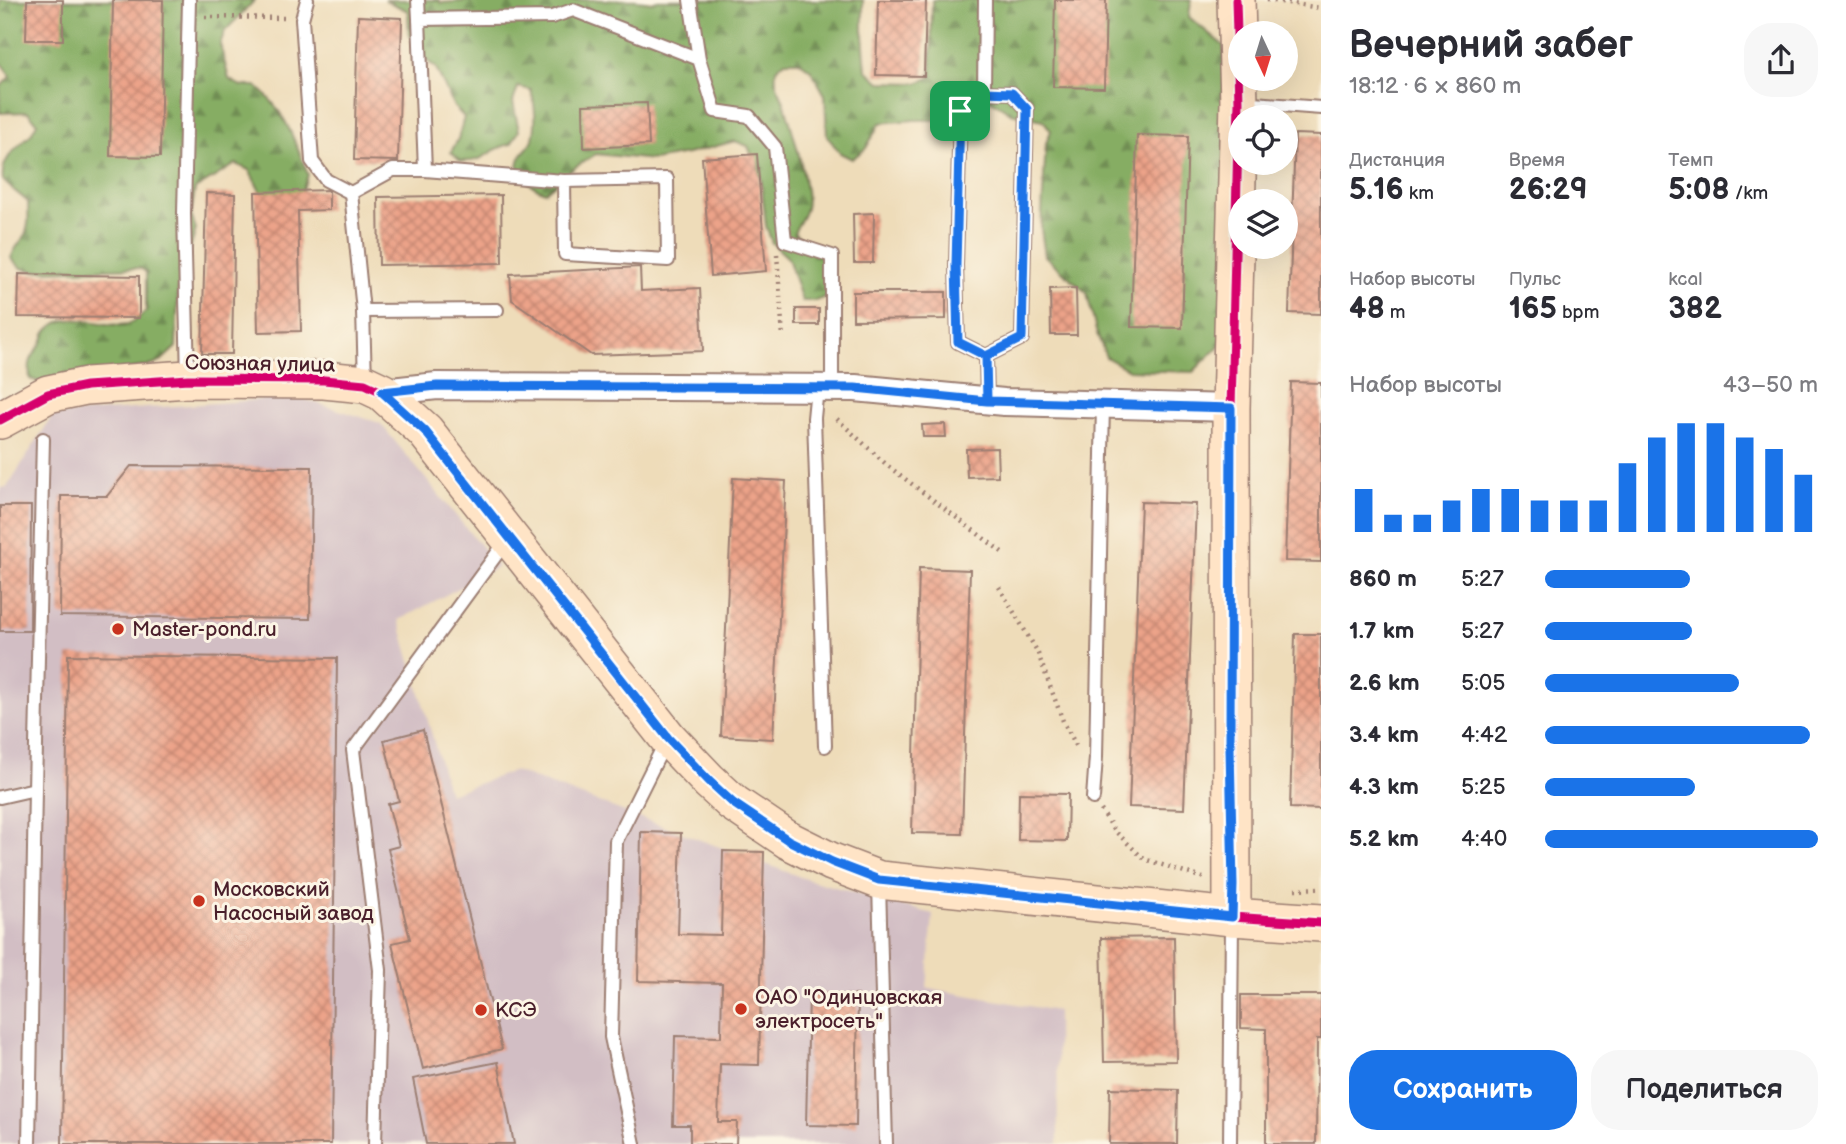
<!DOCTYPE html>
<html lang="ru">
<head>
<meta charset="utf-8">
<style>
	:root { --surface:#fff; --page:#f7f7f7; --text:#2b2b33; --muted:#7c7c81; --accent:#1a73e8 }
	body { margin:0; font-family:"Balsamiq Sans",sans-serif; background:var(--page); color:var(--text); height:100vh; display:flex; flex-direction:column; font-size:26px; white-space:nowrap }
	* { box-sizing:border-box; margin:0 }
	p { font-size:23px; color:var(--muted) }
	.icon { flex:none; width:38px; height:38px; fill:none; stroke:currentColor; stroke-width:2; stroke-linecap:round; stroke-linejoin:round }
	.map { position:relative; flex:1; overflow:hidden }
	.side { display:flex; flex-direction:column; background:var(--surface); width:525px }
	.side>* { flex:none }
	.needle { width:46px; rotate:176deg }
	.buttons { position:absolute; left:1228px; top:21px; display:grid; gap:14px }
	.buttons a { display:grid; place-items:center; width:70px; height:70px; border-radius:50%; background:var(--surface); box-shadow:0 7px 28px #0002; font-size:35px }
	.pin { position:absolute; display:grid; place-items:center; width:60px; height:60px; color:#fff; margin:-30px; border-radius:14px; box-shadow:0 4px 10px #0006 }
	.round { display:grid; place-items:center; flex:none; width:74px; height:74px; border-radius:28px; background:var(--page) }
	.summary { display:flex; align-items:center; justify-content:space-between; height:119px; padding:0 28px }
	h1 { font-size:38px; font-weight:700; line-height:52px }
	.metrics { display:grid; grid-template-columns:repeat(3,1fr); gap:10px; height:119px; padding:7px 28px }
	.metrics div { display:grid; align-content:center }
	.metrics b { font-size:30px; font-weight:700 }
	.metrics small { font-size:19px; font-weight:400 }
	.metrics p { font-size:19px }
	.chart { height:196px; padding:14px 28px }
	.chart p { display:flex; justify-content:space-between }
	.chart svg { width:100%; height:126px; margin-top:7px; stroke:var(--accent); stroke-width:6 }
	.cta { display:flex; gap:14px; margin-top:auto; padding:14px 28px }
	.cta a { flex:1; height:80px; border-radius:28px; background:var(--accent); color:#fff; font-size:28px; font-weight:700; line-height:80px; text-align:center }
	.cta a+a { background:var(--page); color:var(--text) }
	ul { padding:0 28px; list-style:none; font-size:23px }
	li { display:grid; grid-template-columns:112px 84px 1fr; align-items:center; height:52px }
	li i { height:18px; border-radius:9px; background:var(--accent) }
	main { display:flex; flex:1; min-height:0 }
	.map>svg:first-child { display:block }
	.industrial { fill:#d2bec4 }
	.forest { fill:url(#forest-firs); stroke:#686647; stroke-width:2 }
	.building { fill:url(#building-cross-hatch) }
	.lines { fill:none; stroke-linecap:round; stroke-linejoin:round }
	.lane-casing { stroke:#9c7e72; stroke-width:16 }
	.street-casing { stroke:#9c7e72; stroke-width:30 }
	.secondary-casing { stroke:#9c7e72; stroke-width:40 }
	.path { stroke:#9c7e72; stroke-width:4.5; stroke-dasharray:2 5; stroke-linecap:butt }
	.lane { stroke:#fff; stroke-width:12 }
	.street { stroke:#fff; stroke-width:26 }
	.secondary { stroke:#ffe4c6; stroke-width:37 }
	.cycleway-casing { stroke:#fcf5e5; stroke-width:13 }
	.cycleway { stroke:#d6006c; stroke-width:9 }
	.route-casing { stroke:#fff; stroke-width:14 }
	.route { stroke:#1a73e8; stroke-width:9 }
	.poi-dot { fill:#c8321e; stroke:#fcf5e5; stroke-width:2.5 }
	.labels { text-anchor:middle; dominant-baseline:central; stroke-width:6; stroke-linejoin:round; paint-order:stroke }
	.street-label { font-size:21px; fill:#4a1f2b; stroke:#fcf5e5 }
	.poi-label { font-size:21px; fill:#4a1f2b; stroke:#fcf5e5; text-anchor:start }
</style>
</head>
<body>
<main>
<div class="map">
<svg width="1321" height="1144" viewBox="0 0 1321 1144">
	<defs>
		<pattern id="forest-firs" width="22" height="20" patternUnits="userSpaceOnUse" patternTransform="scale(1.75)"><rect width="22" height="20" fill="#86ad63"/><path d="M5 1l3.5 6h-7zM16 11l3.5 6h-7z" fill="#708c52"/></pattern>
		<pattern id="building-cross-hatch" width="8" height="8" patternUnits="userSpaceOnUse" patternTransform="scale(1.75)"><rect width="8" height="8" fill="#eca389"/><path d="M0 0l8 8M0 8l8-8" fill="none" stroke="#c18470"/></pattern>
	</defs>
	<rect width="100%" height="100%" fill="#fcf5e5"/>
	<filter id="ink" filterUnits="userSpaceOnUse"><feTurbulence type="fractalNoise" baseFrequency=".0143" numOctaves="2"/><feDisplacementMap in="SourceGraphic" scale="14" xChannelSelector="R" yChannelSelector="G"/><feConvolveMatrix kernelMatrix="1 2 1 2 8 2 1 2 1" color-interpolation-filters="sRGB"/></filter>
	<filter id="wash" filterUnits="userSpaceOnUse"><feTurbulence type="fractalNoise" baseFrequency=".00686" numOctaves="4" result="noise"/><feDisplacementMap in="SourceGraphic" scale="28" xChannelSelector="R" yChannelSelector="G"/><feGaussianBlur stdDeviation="1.57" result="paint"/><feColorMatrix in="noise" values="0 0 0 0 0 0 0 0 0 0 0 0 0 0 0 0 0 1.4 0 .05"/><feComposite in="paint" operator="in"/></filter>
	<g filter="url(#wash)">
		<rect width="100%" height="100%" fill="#eedcb9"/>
		<polygon class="industrial" points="298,397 380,423 498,567 399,620 449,794 514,771 806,879 933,914 927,988 1057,1011 1058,1144 0,1144 0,488 7,487 53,415"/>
		<g class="forest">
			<path d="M 0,0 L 255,0 L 225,31 L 220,44 L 229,79 L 241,86 L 256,86 C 285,109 295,142 308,175 L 292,216 L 263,197 L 249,170 L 236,164 L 195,189 L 191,215 L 196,229 L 178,291 L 176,347 L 160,362 L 153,365 L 43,383 L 30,379 C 28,360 31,359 41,344 C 44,340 44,334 48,330 C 69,307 103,330 128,324 C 135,322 141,316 146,311 L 146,272 L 140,268 L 35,271 L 21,268 L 11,258 C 15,246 22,242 26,232 C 30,223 28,212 28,202 C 20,194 9,188 3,180 C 0,160 17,147 28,137 C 32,134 34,128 37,123 L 28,112 L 0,113 L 0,87 L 11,76 L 0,62 Z"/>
			<path d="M 385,0 L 438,0 L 441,3 L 479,0 L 635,0 L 652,2 L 658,0 L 863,0 L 863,34 L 866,70 L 880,82 L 918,83 L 931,77 L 932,0 L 1191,0 L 1189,17 L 1224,46 L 1229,336 L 1193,372 L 1129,370 L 1106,357 L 1096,331 L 1087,293 L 1045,256 L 1041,229 L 1046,143 L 1051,131 L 1043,120 L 1011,113 L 991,100 L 974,102 L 954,120 L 914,120 L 880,123 L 866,148 L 852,159 L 840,153 L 827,136 L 825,95 L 811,70 L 799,61 L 785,61 L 776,69 C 774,89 780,88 785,105 C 791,126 811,190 806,208 C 804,217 797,225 794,233 L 817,251 L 825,264 L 829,296 L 815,301 L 802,301 L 788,258 L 772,243 L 766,226 L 761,178 L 748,146 L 735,141 L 687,154 L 654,160 L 596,154 L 574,168 L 545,192 C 532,187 511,173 521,156 C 524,150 531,146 533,139 C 537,123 535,105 531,90 L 518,87 L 513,102 L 519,131 L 511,144 C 488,148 485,164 460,161 L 451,152 L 458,139 L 464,117 L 454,107 L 436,68 L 424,58 L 409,34 L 408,11 Z"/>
		</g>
		<g id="blocks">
			<g class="building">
				<polygon points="27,0 63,0 63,40 26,40"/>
				<polygon points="113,0 163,0 160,157 110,156"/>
				<polygon points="878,0 926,0 924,76 876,75"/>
				<polygon points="1055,0 1106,0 1104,88 1053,87"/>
				<polygon points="358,16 402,18 398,161 354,160"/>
				<polygon points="647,103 649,145 584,148 583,105"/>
				<polygon points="1295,134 1321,135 1321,314 1289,313"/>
				<polygon points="1137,135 1188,136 1182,328 1131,327"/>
				<polygon points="757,154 766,271 711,276 702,158"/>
				<polygon points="329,190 329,210 298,211 301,331 258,332 255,192"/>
				<polygon points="206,193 235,194 232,354 202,354"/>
				<polygon points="501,195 502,263 379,265 378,197"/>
				<polygon points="874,213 873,263 854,263 853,214"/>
				<polygon points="640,267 641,291 700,288 703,351 591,355 512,300 510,274"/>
				<polygon points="19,274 139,276 139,318 18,317"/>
				<polygon points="1076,288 1077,335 1051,335 1050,289"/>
				<polygon points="853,292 946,292 946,319 853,320"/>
				<rect x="796" y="309" width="23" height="16"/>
				<polygon points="1291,382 1321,383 1321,562 1285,561"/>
				<polygon points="945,424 946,437 923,437 922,425"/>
				<polygon points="997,448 998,476 967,477 966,449"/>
				<polygon points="131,466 312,467 310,619 60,616 61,496 107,496"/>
				<polygon points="733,478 786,481 773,739 721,736"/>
				<polygon points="1141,502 1196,504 1184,809 1129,807"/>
				<polygon points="0,506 31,506 30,631 0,631"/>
				<polygon points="919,568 970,570 962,834 912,833"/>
				<polygon points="1295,634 1321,634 1321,809 1290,808"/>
				<polygon points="68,655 337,658 331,1144 62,1144"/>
				<polygon points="423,730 502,1049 423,1069 392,943 410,939 388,849 399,846 388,804 399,801 384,740"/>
				<polygon points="1019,793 1068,794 1067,841 1018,840"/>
				<polygon points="641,832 681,833 678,934 721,935 723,851 764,852 759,1065 720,1064 718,1122 737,1122 736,1144 690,1144 690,1125 673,1125 675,1036 721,1037 722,983 638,981"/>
				<polygon points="1174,937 1176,1061 1104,1062 1101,938"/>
				<polygon points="809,994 858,995 856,1126 806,1125"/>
				<polygon points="1241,995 1321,995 1321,1039 1317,1039 1316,1144 1266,1144 1266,1029 1241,1028"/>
				<polygon points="498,1062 514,1144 426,1144 413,1079"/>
				<polygon points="1110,1088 1178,1090 1177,1144 1109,1144"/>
			</g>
		</g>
	</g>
	<g filter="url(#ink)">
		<use href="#blocks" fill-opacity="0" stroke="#9c7e72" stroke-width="2"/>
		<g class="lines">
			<g class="lane-casing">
				<g id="lane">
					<polyline points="307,0 302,19 312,161 326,180 351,193"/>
					<polyline points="418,0 419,19"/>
					<polyline points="690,0 699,59"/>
					<polyline points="984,92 985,0"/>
					<polyline points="1241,102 1321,108"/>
					<polyline points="425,170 564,181 565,254 668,260 667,179 564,181"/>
					<polyline points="363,311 497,310"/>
					<polyline points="986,356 958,342 956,265 960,112 984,92 1012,93 1027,109 1022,338 986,356 987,401"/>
					<polyline points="188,378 184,213 189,0"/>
					<polyline points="365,382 363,311 351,193 393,170 425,170 419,19 552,17 573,10 699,59 715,111 749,116 775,147 785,241 832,256 832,388"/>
					<polyline points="817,388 814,418 825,746"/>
					<polyline points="35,789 43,439"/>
					<polyline points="0,797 35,789 29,1144"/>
					<polyline points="1093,798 1096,757 1103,404"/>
					<polyline points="879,884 886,1144"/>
					<polyline points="375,1144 380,970 353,750 507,540"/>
					<polyline points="634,1144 611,1037 616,841 666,741"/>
					<polyline points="1230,1144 1232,921"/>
				</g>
			</g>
			<g class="street-casing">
				<polyline id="street" points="382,392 437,386 855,388 1004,402 1231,408"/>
			</g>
			<g class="secondary-casing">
				<g id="secondary">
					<polyline points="0,420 48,394 86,386 188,379 324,380 365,384 382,392 425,431 668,738 709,781 733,803 788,840 832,862 879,880 1232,917 1321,923"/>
					<polyline points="1232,917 1231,408 1239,102 1236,0"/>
				</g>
			</g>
			<g class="path">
				<polyline points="1267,0 1321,8"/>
				<polyline points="205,17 287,18"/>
				<polyline points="777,254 783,337"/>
				<polyline points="837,419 888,466 1002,552"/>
				<polyline points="999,587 1037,651 1063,721 1078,749"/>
				<polyline points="1101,810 1115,831 1144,859 1203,878"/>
				<polyline points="1295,889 1321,888"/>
			</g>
			<use href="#lane" class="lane"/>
			<use href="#street" class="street"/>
			<use href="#secondary" class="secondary"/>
			<g class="cycleway-casing">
				<g id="cycleway">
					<polyline points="0,420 48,394 86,386 188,379 324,380 365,384 382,392 425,431 668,738 709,781 733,803 788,840 832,862 879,880 1232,917 1321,923"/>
					<polyline points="1232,917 1231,408 1239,102 1236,0"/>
				</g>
			</g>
			<use href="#cycleway" class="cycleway"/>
		</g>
	</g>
	<g class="lines" filter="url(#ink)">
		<g class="route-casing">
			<polyline id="route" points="960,111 956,265 958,342 986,356 987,401 855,388 437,386 382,392 425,431 668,738 709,781 733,803 788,840 832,862 879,880 1232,917 1233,885 1230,748 1231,408 987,401 986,356 1022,338 1027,109 1012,93 984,92 960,111"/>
		</g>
		<use href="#route" class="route"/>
	</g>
	<g class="poi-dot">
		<circle cx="118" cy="629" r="7"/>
		<circle cx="199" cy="901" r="7"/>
		<circle cx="741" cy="1009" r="7"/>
		<circle cx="481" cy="1010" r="7"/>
	</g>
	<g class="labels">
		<g class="street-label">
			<text transform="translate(260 364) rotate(1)">Союзная улица</text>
		</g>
		<g class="poi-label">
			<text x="132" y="629">Master-pond.ru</text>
			<text x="213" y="889">Московский<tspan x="213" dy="24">Насосный завод</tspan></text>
			<text x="755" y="997">ОАО "Одинцовская<tspan x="755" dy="24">электросеть"</tspan></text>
			<text x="495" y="1010">КСЭ</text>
		</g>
	</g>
</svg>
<div class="buttons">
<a><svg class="needle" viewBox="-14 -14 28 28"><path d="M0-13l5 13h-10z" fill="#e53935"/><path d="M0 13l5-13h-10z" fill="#7c7c81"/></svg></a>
<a><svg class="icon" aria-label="locate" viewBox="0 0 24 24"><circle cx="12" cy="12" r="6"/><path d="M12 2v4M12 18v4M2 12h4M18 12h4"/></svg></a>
<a><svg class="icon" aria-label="layers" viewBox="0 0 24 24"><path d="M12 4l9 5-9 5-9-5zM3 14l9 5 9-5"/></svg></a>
</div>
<div class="pin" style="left:960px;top:111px;background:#1e9e55"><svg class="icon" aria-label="arrive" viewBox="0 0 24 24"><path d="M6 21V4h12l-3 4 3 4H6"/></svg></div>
</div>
<section class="side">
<div class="summary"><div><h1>Вечерний забег</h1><p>18:12 · 6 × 860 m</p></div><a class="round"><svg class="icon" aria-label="share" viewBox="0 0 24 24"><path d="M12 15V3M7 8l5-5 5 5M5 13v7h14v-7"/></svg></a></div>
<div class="metrics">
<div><p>Дистанция</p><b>5.16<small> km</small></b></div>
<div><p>Время</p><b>26:29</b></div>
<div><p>Темп</p><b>5:08<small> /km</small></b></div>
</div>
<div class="metrics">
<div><p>Набор высоты</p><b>48<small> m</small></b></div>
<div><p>Пульс</p><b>165<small> bpm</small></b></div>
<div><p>kcal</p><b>382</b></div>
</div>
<div class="chart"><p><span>Набор высоты</span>43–50 m</p>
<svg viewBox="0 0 160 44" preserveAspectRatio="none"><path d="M5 44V29M15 44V38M25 44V38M35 44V33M45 44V29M55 44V29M65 44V33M75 44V33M85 44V33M95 44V20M105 44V11M115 44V6M125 44V6M135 44V11M145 44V15M155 44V24"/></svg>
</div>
<ul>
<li><b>860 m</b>5:27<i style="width:53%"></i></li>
<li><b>1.7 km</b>5:27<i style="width:54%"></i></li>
<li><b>2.6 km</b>5:05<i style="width:71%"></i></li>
<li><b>3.4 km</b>4:42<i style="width:97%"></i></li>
<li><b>4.3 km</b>5:25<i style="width:55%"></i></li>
<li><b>5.2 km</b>4:40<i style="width:100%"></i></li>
</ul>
<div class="cta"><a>Сохранить</a><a>Поделиться</a></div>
</section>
</main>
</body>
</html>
